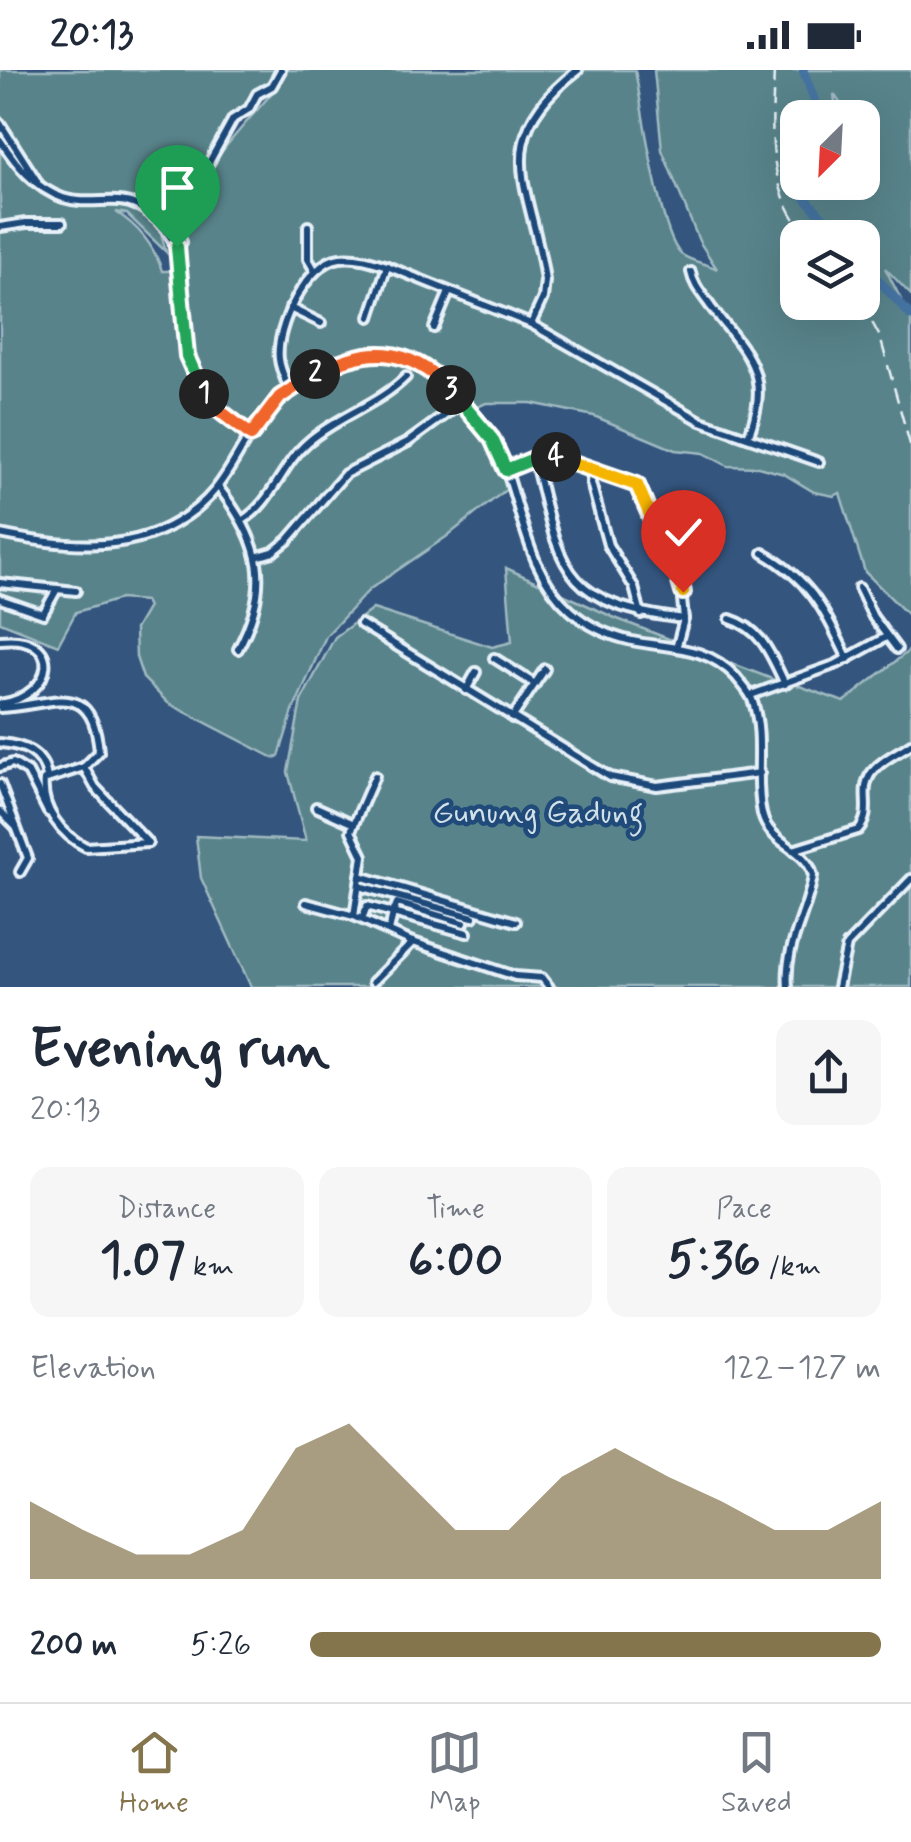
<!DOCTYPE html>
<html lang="en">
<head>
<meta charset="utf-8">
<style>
	:root { --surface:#fff; --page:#f6f6f7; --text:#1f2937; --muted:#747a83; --line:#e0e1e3; --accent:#84754c }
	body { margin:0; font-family:Mynerve,sans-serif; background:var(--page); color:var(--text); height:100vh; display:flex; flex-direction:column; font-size:38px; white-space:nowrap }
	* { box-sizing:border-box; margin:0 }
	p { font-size:32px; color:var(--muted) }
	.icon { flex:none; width:55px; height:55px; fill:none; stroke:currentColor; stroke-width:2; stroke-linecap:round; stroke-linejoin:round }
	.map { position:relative; height:917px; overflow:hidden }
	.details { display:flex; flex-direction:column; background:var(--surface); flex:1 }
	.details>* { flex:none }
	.needle { width:65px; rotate:204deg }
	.controls { position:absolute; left:780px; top:30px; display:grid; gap:20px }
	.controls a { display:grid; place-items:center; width:100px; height:100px; border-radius:20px; background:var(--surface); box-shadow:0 10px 40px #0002; font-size:50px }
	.pin { position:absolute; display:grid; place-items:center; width:85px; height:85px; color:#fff; margin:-102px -42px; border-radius:50% 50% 50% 0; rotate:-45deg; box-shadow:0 0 10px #0007 }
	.pin .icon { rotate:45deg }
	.km { position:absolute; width:50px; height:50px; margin:-25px; border-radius:50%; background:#222; color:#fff; font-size:28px; line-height:50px; text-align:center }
	.round { display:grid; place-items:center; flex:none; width:105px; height:105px; border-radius:20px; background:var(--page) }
	.headline { display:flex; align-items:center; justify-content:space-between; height:170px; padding:0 30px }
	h1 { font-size:55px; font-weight:700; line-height:75px }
	.stats { display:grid; grid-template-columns:repeat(3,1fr); gap:15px; height:170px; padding:10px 30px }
	.stats div { display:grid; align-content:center; border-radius:20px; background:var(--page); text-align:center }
	.stats b { font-size:50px; font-weight:700 }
	.stats small { font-size:28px; font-weight:400 }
	.stats p { font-size:28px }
	.chart { height:280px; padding:20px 30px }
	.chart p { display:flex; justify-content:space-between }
	.chart svg { width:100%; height:180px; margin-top:10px; fill:var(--accent); opacity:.7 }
	ul { padding:0 30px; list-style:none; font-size:32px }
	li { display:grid; grid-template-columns:160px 120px 1fr; align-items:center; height:75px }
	li i { height:25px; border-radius:12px; background:var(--accent) }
	.status { display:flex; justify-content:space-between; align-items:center; height:70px; padding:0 50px; background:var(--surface); direction:ltr }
	.status svg { height:28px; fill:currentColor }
	.tab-bar { display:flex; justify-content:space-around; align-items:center; height:140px; border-top:2px solid var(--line); background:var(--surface); font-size:28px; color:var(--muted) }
	.tab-bar a { display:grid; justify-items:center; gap:5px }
	.tab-bar .current { color:var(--accent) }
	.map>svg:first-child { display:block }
	.green { fill:#58838a; stroke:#a0bac1; stroke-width:2.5; fill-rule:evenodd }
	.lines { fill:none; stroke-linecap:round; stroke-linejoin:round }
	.river { stroke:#4573a1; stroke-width:9 }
	.minor-casing { stroke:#e8f1f8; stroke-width:14 }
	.minor { stroke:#1f4a7a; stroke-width:6 }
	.rail { stroke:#e8f1f8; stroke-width:2.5; stroke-dasharray:15 8; stroke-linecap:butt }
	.split-1-casing { stroke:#fff; stroke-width:20 }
	.split-2-casing { stroke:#fff; stroke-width:20 }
	.split-3-casing { stroke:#fff; stroke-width:20 }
	.split-4-casing { stroke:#fff; stroke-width:20 }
	.split-5-casing { stroke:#fff; stroke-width:20 }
	.split-6-casing { stroke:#fff; stroke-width:20 }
	.split-1 { stroke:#22a559; stroke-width:12 }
	.split-2 { stroke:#f0652b; stroke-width:12 }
	.split-3 { stroke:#f0652b; stroke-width:12 }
	.split-4 { stroke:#22a559; stroke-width:12 }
	.split-5 { stroke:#f5b400; stroke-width:12 }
	.split-6 { stroke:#f5b400; stroke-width:12 }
	.labels { text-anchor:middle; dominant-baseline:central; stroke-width:9; stroke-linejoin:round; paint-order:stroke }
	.park-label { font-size:32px; fill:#d2e0e8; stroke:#1f4a7a }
</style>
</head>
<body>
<div class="status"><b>20:13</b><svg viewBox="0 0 49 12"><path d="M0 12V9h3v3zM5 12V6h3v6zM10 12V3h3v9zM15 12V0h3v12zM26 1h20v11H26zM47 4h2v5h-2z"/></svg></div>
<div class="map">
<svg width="911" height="917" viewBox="0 0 911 917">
	<rect width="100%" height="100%" fill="#34557e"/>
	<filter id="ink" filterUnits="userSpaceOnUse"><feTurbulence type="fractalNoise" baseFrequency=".01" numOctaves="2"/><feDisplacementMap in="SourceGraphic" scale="20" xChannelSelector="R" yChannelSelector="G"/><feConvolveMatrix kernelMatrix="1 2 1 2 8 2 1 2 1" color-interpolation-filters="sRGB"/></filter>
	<g filter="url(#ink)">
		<g class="green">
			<path d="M 0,0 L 635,0 C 641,32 660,167 681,184 C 691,192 706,193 717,199 L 699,171 L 662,80 L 654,0 L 911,0 L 911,225 L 885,198 L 911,249 L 911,548 L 865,502 L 840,423 L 834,426 L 814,422 L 784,404 L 758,397 L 728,396 L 703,383 L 675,380 L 594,346 L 531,333 L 486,333 L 475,338 L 512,415 L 446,467 L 370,519 L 326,566 L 293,641 L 279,686 L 274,688 L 168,633 L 143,608 L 136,587 L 135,559 L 148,537 L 145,531 L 120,529 L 76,542 L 58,575 L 0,552 ZM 275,19 C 249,51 205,94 190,133 C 187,140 183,147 184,155 C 185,177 194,201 162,201 C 154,175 138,156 116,142 L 127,144 L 166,182 L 155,142 L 207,89 L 225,56 ZM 834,24 L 849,47 L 862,48 L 862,112 L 798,112 L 798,48 L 837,47 ZM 798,168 L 862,168 L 862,232 L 798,232 Z"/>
			<polygon points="506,498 615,548 785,614 794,614 844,632 911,579 911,917 251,917 201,808 196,766 306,771 288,702 301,631 335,567 373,539 492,577 512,572"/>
		</g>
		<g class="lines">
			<g class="river">
				<polyline points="803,0 821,48"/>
				<polyline points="800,112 801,123 841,168"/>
				<polyline points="862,192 911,246"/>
			</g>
			<g class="minor-casing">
				<g id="minor">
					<polyline points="0,53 37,111"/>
					<path d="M 0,70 C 16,94 34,118 63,128 C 81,134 101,130 119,131 C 147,133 174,162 179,188 C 182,234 177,290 207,329 C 218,343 237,354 251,365"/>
					<polyline points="308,156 308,189 315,201"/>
					<polyline points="0,157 26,153 62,153"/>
					<polyline points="177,177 182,172 173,151 175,134 206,98 233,49 249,39 257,24 272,16 281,0"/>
					<path d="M 691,202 C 694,217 703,225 711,237 C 748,284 773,305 748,367"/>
					<polyline points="290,238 321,253"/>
					<polyline points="370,247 387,196"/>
					<polyline points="531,254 701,351 819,392"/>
					<polyline points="434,258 449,222"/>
					<path d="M 289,319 C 285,309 280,299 279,289 C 275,258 307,192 340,188 C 357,186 372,191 387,196 L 531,254 L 543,228 L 545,211 C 534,119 484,72 578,0"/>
					<path d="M 534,388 C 561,499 560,534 684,549"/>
					<polyline points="506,400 548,385 631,411 640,417 680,510 684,549 677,575"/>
					<polyline points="598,401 592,405 591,413 608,475 634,517 641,544"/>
					<path d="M 219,418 C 262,473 272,515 238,579"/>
					<path d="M 243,450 C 272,433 282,394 308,372 C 338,346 378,335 406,307"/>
					<path d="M 0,464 C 57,476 125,484 177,452 C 228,422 233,383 266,342 C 282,323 299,312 320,301 C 341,290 361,281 385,283 C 432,288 487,349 503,391 C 523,443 527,502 571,541 C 588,556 610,566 632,571 C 671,579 706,575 736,607 C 742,615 750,622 753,632 C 765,669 754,707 762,744 C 769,775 807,777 813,806 C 807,844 784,877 788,917"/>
					<path d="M 763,483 C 812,511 824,540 848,589"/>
					<polyline points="256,487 273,482 288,470 345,404 408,372 463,332"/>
					<polyline points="0,513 76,521"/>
					<polyline points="859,518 873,547 897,579"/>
					<polyline points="0,529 43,544 57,519"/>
					<path d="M 730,549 C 762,559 771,585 785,614"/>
					<polyline points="361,554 610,707 657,716 760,703"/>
					<path d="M 0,570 C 65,563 56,626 0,634"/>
					<polyline points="494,588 535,614"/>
					<polyline points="466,620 476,602"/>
					<polyline points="751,625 837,594 886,567"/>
					<path d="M 0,638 C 52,636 93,606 99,682 L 84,697 L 44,710 C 41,738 61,765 86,777 L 148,773"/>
					<polyline points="512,648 545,599"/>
					<path d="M 0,673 C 23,675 43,682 47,707"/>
					<polyline points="0,697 13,693 28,702 48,742"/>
					<polyline points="84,697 95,717 147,772"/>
					<polyline points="0,714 28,788 20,802"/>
					<polyline points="316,737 354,754"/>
					<polyline points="0,741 16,757"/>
					<path d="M 793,780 L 858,760 C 874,743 859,723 870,705 C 879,691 898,683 911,674"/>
					<polyline points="360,806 516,852"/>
					<polyline points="359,816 473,847"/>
					<polyline points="306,833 354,846 410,871 515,906 542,908 549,917"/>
					<polyline points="354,846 363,786 351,761 375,706"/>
					<polyline points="362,849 367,836 393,843 397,833 464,853"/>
					<polyline points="389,861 393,843 467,863"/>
					<polyline points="373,912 413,872"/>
					<polyline points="838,917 847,875 911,809"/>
				</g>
			</g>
			<use href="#minor" class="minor"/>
			<g class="rail">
				<path d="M 774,0 C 772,61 765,119 809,168"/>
				<polyline points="861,232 880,267 911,378"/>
			</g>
		</g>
	</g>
	<g class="lines" filter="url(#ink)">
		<g class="split-1-casing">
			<polyline id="split-1" points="177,177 187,286 204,324"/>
		</g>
		<g class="split-2-casing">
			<polyline id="split-2" points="204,324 216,338 251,365 280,327 315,304"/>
		</g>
		<g class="split-3-casing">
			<path id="split-3" d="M 315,304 C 367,275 407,275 451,320"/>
		</g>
		<g class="split-4-casing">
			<polyline id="split-4" points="451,320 492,369 506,400 543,385 556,387"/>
		</g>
		<g class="split-5-casing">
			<polyline id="split-5" points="556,387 637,415 663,475"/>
		</g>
		<g class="split-6-casing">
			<polyline id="split-6" points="663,475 676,499 683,522"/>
		</g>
		<use href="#split-1" class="split-1"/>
		<use href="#split-2" class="split-2"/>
		<use href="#split-3" class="split-3"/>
		<use href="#split-4" class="split-4"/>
		<use href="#split-5" class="split-5"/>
		<use href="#split-6" class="split-6"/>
	</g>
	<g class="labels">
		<g class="park-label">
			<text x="538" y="743">Gunung Gadung</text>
		</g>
	</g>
</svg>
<div class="controls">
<a><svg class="needle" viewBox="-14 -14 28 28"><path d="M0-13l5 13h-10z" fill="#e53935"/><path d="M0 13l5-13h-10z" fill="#747a83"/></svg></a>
<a><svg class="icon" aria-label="layers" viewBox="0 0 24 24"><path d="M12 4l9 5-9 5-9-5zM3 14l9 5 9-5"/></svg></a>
</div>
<div class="pin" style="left:177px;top:177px;background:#1e9e55"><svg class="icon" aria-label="arrive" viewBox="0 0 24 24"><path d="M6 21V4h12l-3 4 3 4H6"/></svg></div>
<div class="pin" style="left:683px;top:522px;background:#d93025"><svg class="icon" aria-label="check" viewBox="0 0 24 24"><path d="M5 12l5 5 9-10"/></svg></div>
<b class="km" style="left:204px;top:324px">1</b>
<b class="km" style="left:315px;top:304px">2</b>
<b class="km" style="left:451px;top:320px">3</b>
<b class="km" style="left:556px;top:387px">4</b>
</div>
<section class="details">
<div class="headline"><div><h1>Evening run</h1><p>20:13</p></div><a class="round"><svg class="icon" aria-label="share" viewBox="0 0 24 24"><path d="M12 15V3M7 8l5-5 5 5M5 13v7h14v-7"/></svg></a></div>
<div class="stats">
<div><p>Distance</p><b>1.07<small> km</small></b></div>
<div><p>Time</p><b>6:00</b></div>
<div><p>Pace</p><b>5:36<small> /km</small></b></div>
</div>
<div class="chart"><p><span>Elevation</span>122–127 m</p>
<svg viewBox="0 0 160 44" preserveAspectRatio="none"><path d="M0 44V25L10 32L20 38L30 38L40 32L50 12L60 6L70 19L80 32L90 32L100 19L110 12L120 19L130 25L140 32L150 32L160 25V44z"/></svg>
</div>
<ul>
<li><b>200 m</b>5:26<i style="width:100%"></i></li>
</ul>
</section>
<nav class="tab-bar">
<a class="current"><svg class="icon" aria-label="home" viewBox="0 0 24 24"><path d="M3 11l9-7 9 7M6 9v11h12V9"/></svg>Home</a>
<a><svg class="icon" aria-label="map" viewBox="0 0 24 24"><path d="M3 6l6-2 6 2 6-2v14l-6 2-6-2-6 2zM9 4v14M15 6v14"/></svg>Map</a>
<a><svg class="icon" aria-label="saved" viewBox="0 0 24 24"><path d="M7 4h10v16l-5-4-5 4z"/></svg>Saved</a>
</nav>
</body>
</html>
